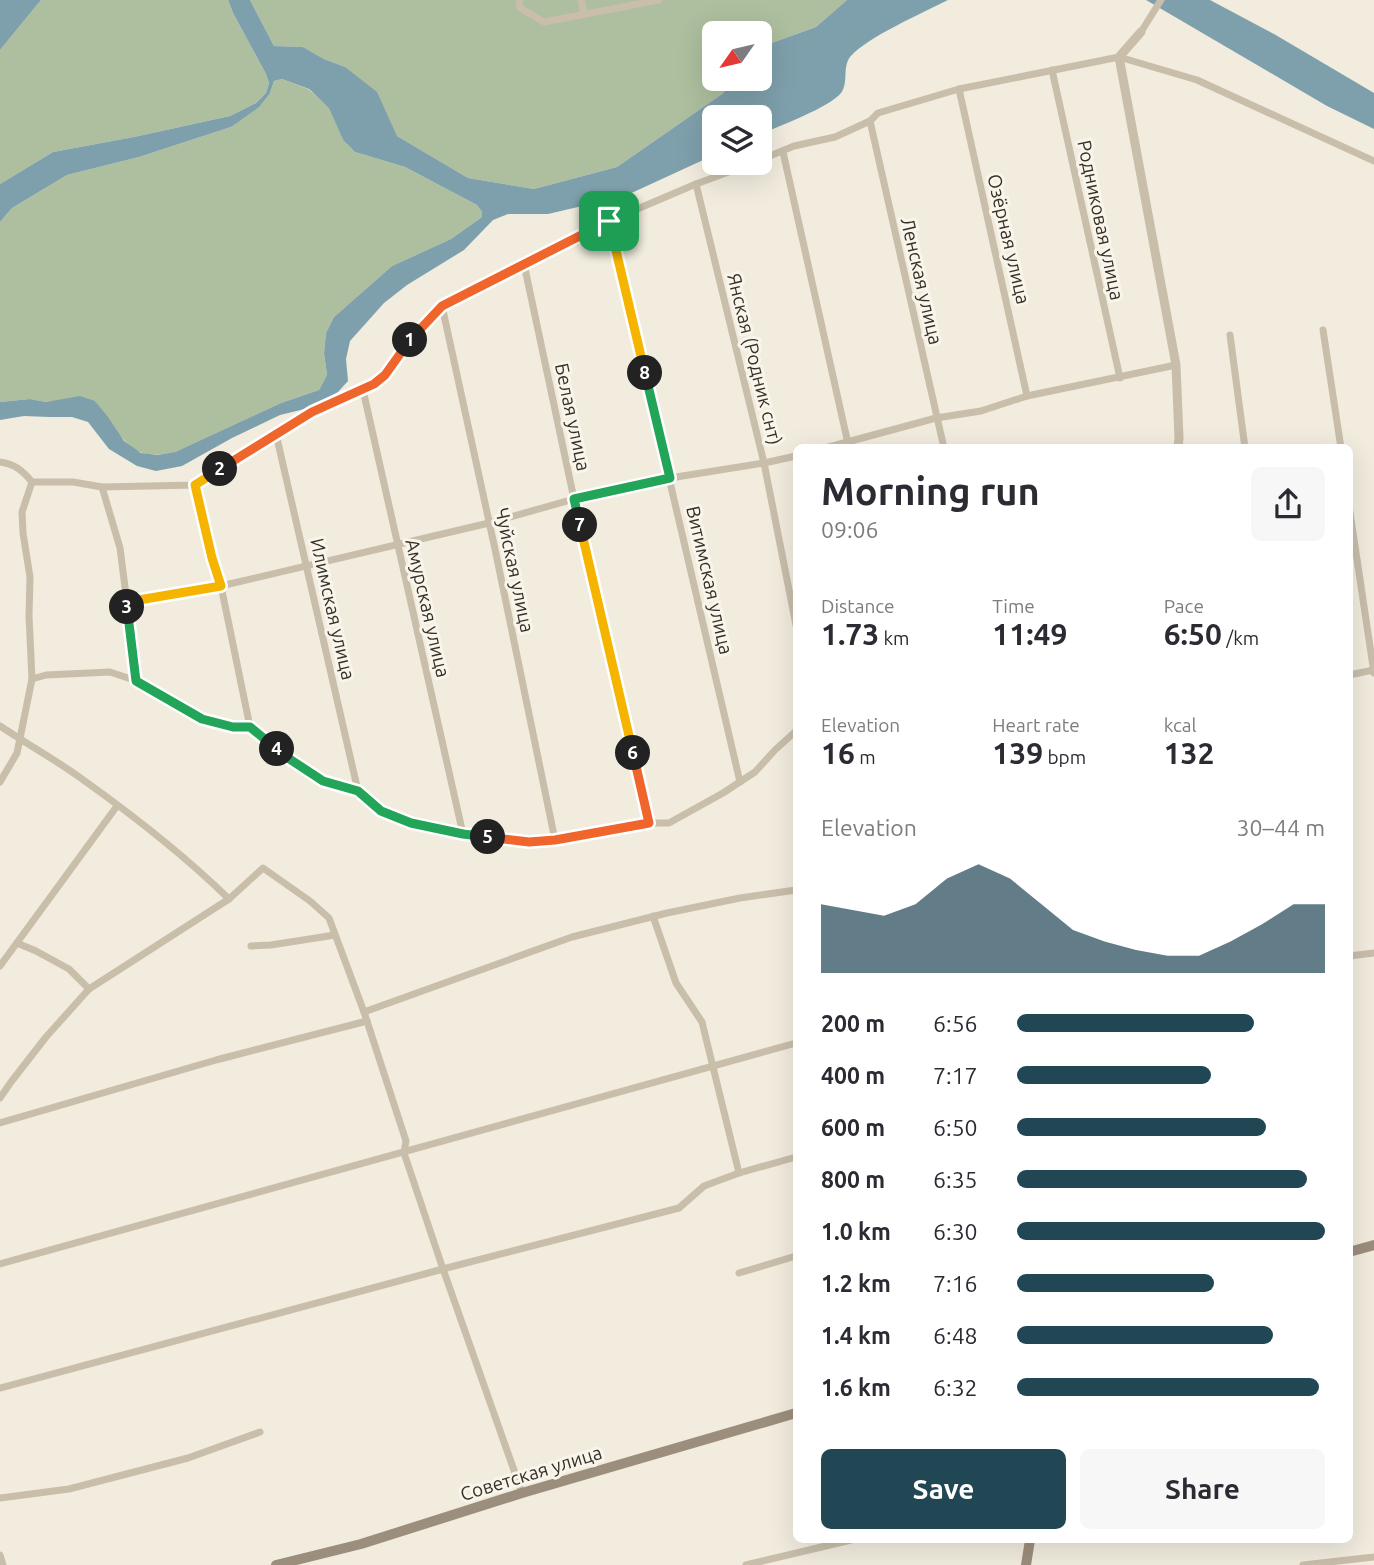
<!DOCTYPE html>
<html lang="en">
<head>
<meta charset="utf-8">
<style>
	:root { --surface:#fff; --page:#f7f7f7; --text:#2b2b33; --muted:#7c7c81; --accent:#214755 }
	body { margin:0; font-family:Ubuntu,sans-serif; background:var(--page); color:var(--text); height:100vh; display:flex; flex-direction:column; font-size:26px; white-space:nowrap }
	* { box-sizing:border-box; margin:0 }
	p { font-size:23px; color:var(--muted) }
	.icon { flex:none; width:38px; height:38px; fill:none; stroke:currentColor; stroke-width:2; stroke-linecap:round; stroke-linejoin:round }
	.map { position:relative; flex:1; overflow:hidden }
	.sheet { position:absolute; left:793px; top:444px; width:560px; height:1099px; display:flex; flex-direction:column; background:var(--surface); border-radius:10px; box-shadow:0 7px 28px #0002 }
	.sheet>* { flex:none }
	.needle { width:46px; rotate:236deg }
	.tools { position:absolute; left:702px; top:21px; display:grid; gap:14px }
	.tools a { display:grid; place-items:center; width:70px; height:70px; border-radius:10px; background:var(--surface); box-shadow:0 7px 28px #0002; font-size:35px }
	.pin { position:absolute; display:grid; place-items:center; width:60px; height:60px; color:#fff; margin:-30px; border-radius:14px; box-shadow:0 4px 10px #0006 }
	.km { position:absolute; width:35px; height:35px; margin:-18px; border-radius:50%; background:#222; color:#fff; font-size:19px; line-height:35px; text-align:center }
	.round { display:grid; place-items:center; flex:none; width:74px; height:74px; border-radius:10px; background:var(--page) }
	.headline { display:flex; align-items:center; justify-content:space-between; height:119px; padding:0 28px }
	h1 { font-size:38px; font-weight:600; line-height:52px }
	.metrics { display:grid; grid-template-columns:repeat(3,1fr); gap:10px; height:119px; padding:7px 28px }
	.metrics div { display:grid; align-content:center }
	.metrics b { font-size:30px; font-weight:600 }
	.metrics small { font-size:19px; font-weight:400 }
	.metrics p { font-size:19px }
	.chart { height:196px; padding:14px 28px }
	.chart p { display:flex; justify-content:space-between }
	.chart svg { width:100%; height:126px; margin-top:7px; fill:var(--accent); opacity:.7 }
	.action { display:flex; gap:14px; margin-top:auto; padding:14px 28px }
	.action a { flex:1; height:80px; border-radius:10px; background:var(--accent); color:#fff; font-size:28px; font-weight:600; line-height:80px; text-align:center }
	.action a+a { background:var(--page); color:var(--text) }
	ul { padding:0 28px; list-style:none; font-size:23px }
	li { display:grid; grid-template-columns:112px 84px 1fr; align-items:center; height:52px }
	li i { height:18px; border-radius:9px; background:var(--accent) }
	.map>svg:first-child { display:block }
	.green { fill:#adbf9e }
	.water { fill:#7ea0ac }
	.lines { fill:none; stroke-linecap:round; stroke-linejoin:round }
	.minor { stroke:#c8beaa; stroke-width:7 }
	.tertiary { stroke:#c8beaa; stroke-width:9 }
	.secondary { stroke:#9c8e7c; stroke-width:10 }
	.split-1-casing { stroke:#fff; stroke-width:14 }
	.split-2-casing { stroke:#fff; stroke-width:14 }
	.split-3-casing { stroke:#fff; stroke-width:14 }
	.split-4-casing { stroke:#fff; stroke-width:14 }
	.split-5-casing { stroke:#fff; stroke-width:14 }
	.split-6-casing { stroke:#fff; stroke-width:14 }
	.split-7-casing { stroke:#fff; stroke-width:14 }
	.split-8-casing { stroke:#fff; stroke-width:14 }
	.split-9-casing { stroke:#fff; stroke-width:14 }
	.split-1 { stroke:#f0652b; stroke-width:9 }
	.split-2 { stroke:#f0652b; stroke-width:9 }
	.split-3 { stroke:#f5b400; stroke-width:9 }
	.split-4 { stroke:#22a559; stroke-width:9 }
	.split-5 { stroke:#22a559; stroke-width:9 }
	.split-6 { stroke:#f0652b; stroke-width:9 }
	.split-7 { stroke:#f5b400; stroke-width:9 }
	.split-8 { stroke:#22a559; stroke-width:9 }
	.split-9 { stroke:#f5b400; stroke-width:9 }
	.labels { text-anchor:middle; dominant-baseline:central; stroke-width:6; stroke-linejoin:round; paint-order:stroke }
	.street-label { font-size:19px; fill:#363029; stroke:#f9f5ea }
</style>
</head>
<body>
<div class="map">
<svg width="1374" height="1565" viewBox="0 0 1374 1565">
	<rect width="100%" height="100%" fill="#f1ecde"/>
	<g class="green">
		<polygon points="41,0 228,0 233,13 266,74 269,83 266,93 256,103 230,116 134,137 53,152 0,184 0,50"/>
		<polygon points="250,0 847,0 816,27 766,45 760,52 760,33 714,33 714,79 736,79 722,94 617,167 534,189 468,178 397,136 388,119 345,67 324,59 303,47 274,46"/>
		<path d="M 282,79 L 308,89 L 329,107 L 343,140 L 355,152 L 405,167 L 477,205 L 482,212 L 482,217 L 451,239 L 392,266 L 334,317 L 326,333 L 324,353 L 327,375 L 319,390 L 281,403 L 175,452 C 164,454 151,457 140,452 C 122,445 108,417 95,401 L 62,400 L 46,402 L 30,399 L 0,402 L 0,222 L 12,208 L 67,175 L 139,157 L 231,127 L 270,93 L 274,81 Z"/>
	</g>
	<g class="water">
		<polygon points="0,0 41,0 0,50"/>
		<path d="M 228,0 L 250,0 L 274,46 L 303,47 L 324,59 L 345,67 L 377,92 L 397,136 L 468,178 L 534,189 L 617,167 L 722,94 L 736,79 L 760,79 L 760,52 L 766,45 L 816,27 L 847,0 L 948,0 C 923,13 867,37 850,57 C 842,68 849,82 841,93 C 827,109 780,125 760,135 L 760,117 L 714,117 L 714,155 L 625,196 L 548,214 L 508,214 L 493,220 L 464,250 L 407,285 L 384,303 L 350,341 L 346,359 L 348,381 L 338,392 L 313,407 L 280,415 L 232,438 L 182,466 L 156,471 L 137,466 L 109,449 L 88,422 L 72,417 L 49,417 L 24,416 L 0,420 L 0,402 L 30,399 L 46,402 L 80,396 L 95,401 L 108,417 L 124,441 L 141,453 L 157,455 L 175,452 L 281,403 L 319,390 L 327,375 L 324,353 L 326,333 L 334,317 L 392,266 L 451,239 L 482,217 L 482,212 L 477,205 L 405,167 L 355,152 L 343,140 L 329,108 L 309,89 L 282,79 L 274,81 L 270,93 L 259,107 L 231,127 L 139,157 L 67,175 L 12,208 L 0,222 L 0,184 L 53,152 L 134,137 L 230,116 L 256,103 L 266,93 L 269,83 L 266,74 L 233,13 Z"/>
		<polygon points="1146,0 1210,0 1274,34 1374,93 1374,129 1327,106"/>
	</g>
	<g class="lines">
		<g class="minor">
			<polyline points="519,0 520,8 544,22 659,0"/>
			<polyline points="581,0 584,14"/>
			<polyline points="1141,32 1161,0"/>
			<polyline points="1052,70 1120,378"/>
			<polyline points="959,89 1027,396"/>
			<polyline points="870,121 944,448"/>
			<polyline points="783,152 849,448"/>
			<polyline points="760,160 794,146 835,137 870,121 878,113 959,89 1119,57 1197,80 1374,161"/>
			<polyline points="696,184 764,463 796,625"/>
			<polyline points="609,221 740,782"/>
			<polyline points="524,264 574,499 649,823"/>
			<polyline points="442,306 495,549 555,840"/>
			<polyline points="1323,330 1341,448"/>
			<polyline points="1230,335 1245,448"/>
			<polyline points="363,390 463,834"/>
			<polyline points="276,434 358,791"/>
			<polyline points="825,448 936,418 981,411 1027,396 1176,365"/>
			<path d="M 0,462 C 15,464 23,471 32,482"/>
			<polyline points="195,485 212,558 221,586 250,727"/>
			<polyline points="1349,506 1374,673"/>
			<polyline points="127,602 221,586 489,523 574,499 670,478 764,463 796,456"/>
			<polyline points="1349,675 1374,670"/>
			<polyline points="32,679 46,675 110,672 137,681 120,548 102,487"/>
			<polyline points="137,681 202,719 233,727 250,727 287,758 323,781 358,791 381,811 411,823 463,834 529,842 555,840 649,823 669,823 723,793 755,772 775,750 796,731"/>
			<path d="M 0,726 C 27,744 56,760 82,779 C 134,816 184,855 229,899"/>
			<polyline points="0,782 17,753 32,679 29,616 30,577 23,533 22,512 32,482 73,482 102,487 195,485 312,412 374,384 385,375 406,344 442,306 609,221 696,184 753,163"/>
			<polyline points="653,916 676,983 702,1022 739,1173"/>
			<polyline points="17,943 36,951 69,969 89,989"/>
			<polyline points="251,946 271,945 335,935"/>
			<polyline points="1349,956 1374,953"/>
			<polyline points="0,966 117,806"/>
			<polyline points="364,1012 572,937 667,913 740,898 796,890"/>
			<polyline points="0,1098 11,1082 46,1037 89,989 229,899 263,868 310,901 329,918 364,1012 406,1141 404,1153 443,1269 522,1493"/>
			<polyline points="0,1123 216,1060 367,1021"/>
			<polyline points="0,1264 796,1043"/>
			<polyline points="739,1273 796,1256"/>
			<polyline points="0,1388 443,1269 679,1208 704,1186 739,1173 796,1157"/>
			<polyline points="0,1498 69,1489 188,1458 260,1432"/>
			<polyline points="0,1555 3,1565"/>
			<polyline points="746,1565 851,1540"/>
			<polyline points="1303,1565 1374,1557"/>
		</g>
		<polyline class="tertiary" points="1141,32 1119,57 1176,365 1179,438 1178,448"/>
		<g class="secondary">
			<polyline points="1349,1252 1374,1245"/>
			<polyline points="276,1565 361,1544 522,1493 796,1413"/>
			<polyline points="1026,1565 1030,1540"/>
		</g>
	</g>
	<g class="lines">
		<g class="split-1-casing">
			<polyline id="split-1" points="410,340 442,306 609,221"/>
		</g>
		<g class="split-2-casing">
			<polyline id="split-2" points="220,469 312,412 374,384 385,375 410,340"/>
		</g>
		<g class="split-3-casing">
			<polyline id="split-3" points="127,607 127,602 221,586 212,558 195,485 220,469"/>
		</g>
		<g class="split-4-casing">
			<polyline id="split-4" points="127,607 136,681 202,719 233,727 250,727 277,749"/>
		</g>
		<g class="split-5-casing">
			<polyline id="split-5" points="277,749 288,758 323,781 358,791 381,811 411,823 463,834 488,837"/>
		</g>
		<g class="split-6-casing">
			<polyline id="split-6" points="488,837 529,842 555,840 649,823 633,753"/>
		</g>
		<g class="split-7-casing">
			<polyline id="split-7" points="580,525 633,753"/>
		</g>
		<g class="split-8-casing">
			<polyline id="split-8" points="580,525 574,499 670,478 645,373"/>
		</g>
		<g class="split-9-casing">
			<polyline id="split-9" points="609,221 645,373"/>
		</g>
		<use href="#split-1" class="split-1"/>
		<use href="#split-2" class="split-2"/>
		<use href="#split-3" class="split-3"/>
		<use href="#split-4" class="split-4"/>
		<use href="#split-5" class="split-5"/>
		<use href="#split-6" class="split-6"/>
		<use href="#split-7" class="split-7"/>
		<use href="#split-8" class="split-8"/>
		<use href="#split-9" class="split-9"/>
	</g>
	<g class="labels">
		<g class="street-label">
			<text transform="translate(1101 220) rotate(78)">Родниковая улица</text>
			<text transform="translate(1009 239) rotate(77)">Озёрная улица</text>
			<text transform="translate(922 281) rotate(77)">Ленская улица</text>
			<text transform="translate(755 359) rotate(76)">Янская (Родник снт)</text>
			<text transform="translate(573 417) rotate(78)">Белая улица</text>
			<text transform="translate(515 570) rotate(78)">Чуйская улица</text>
			<text transform="translate(710 580) rotate(77)">Витимская улица</text>
			<text transform="translate(428 608) rotate(77)">Амурская улица</text>
			<text transform="translate(333 609) rotate(77)">Илимская улица</text>
			<text transform="translate(531 1473) rotate(-17)">Советская улица</text>
		</g>
	</g>
</svg>
<div class="tools">
<a><svg class="needle" viewBox="-14 -14 28 28"><path d="M0-13l5 13h-10z" fill="#e53935"/><path d="M0 13l5-13h-10z" fill="#7c7c81"/></svg></a>
<a><svg class="icon" aria-label="layers" viewBox="0 0 24 24"><path d="M12 4l9 5-9 5-9-5zM3 14l9 5 9-5"/></svg></a>
</div>
<div class="pin" style="left:609px;top:221px;background:#1e9e55"><svg class="icon" aria-label="arrive" viewBox="0 0 24 24"><path d="M6 21V4h12l-3 4 3 4H6"/></svg></div>
<b class="km" style="left:410px;top:340px">1</b>
<b class="km" style="left:220px;top:469px">2</b>
<b class="km" style="left:127px;top:607px">3</b>
<b class="km" style="left:277px;top:749px">4</b>
<b class="km" style="left:488px;top:837px">5</b>
<b class="km" style="left:633px;top:753px">6</b>
<b class="km" style="left:580px;top:525px">7</b>
<b class="km" style="left:645px;top:373px">8</b>
<section class="sheet">
<div class="headline"><div><h1>Morning run</h1><p>09:06</p></div><a class="round"><svg class="icon" aria-label="share" viewBox="0 0 24 24"><path d="M12 15V3M7 8l5-5 5 5M5 13v7h14v-7"/></svg></a></div>
<div class="metrics">
<div><p>Distance</p><b>1.73<small> km</small></b></div>
<div><p>Time</p><b>11:49</b></div>
<div><p>Pace</p><b>6:50<small> /km</small></b></div>
</div>
<div class="metrics">
<div><p>Elevation</p><b>16<small> m</small></b></div>
<div><p>Heart rate</p><b>139<small> bpm</small></b></div>
<div><p>kcal</p><b>132</b></div>
</div>
<div class="chart"><p><span>Elevation</span>30–44 m</p>
<svg viewBox="0 0 160 44" preserveAspectRatio="none"><path d="M0 44V20L10 22L20 24L30 20L40 11L50 6L60 11L70 20L80 29L90 33L100 36L110 38L120 38L130 33L140 27L150 20L160 20V44z"/></svg>
</div>
<ul>
<li><b>200 m</b>6:56<i style="width:77%"></i></li>
<li><b>400 m</b>7:17<i style="width:63%"></i></li>
<li><b>600 m</b>6:50<i style="width:81%"></i></li>
<li><b>800 m</b>6:35<i style="width:94%"></i></li>
<li><b>1.0 km</b>6:30<i style="width:100%"></i></li>
<li><b>1.2 km</b>7:16<i style="width:64%"></i></li>
<li><b>1.4 km</b>6:48<i style="width:83%"></i></li>
<li><b>1.6 km</b>6:32<i style="width:98%"></i></li>
</ul>
<div class="action"><a>Save</a><a>Share</a></div>
</section>
</div>
</body>
</html>
